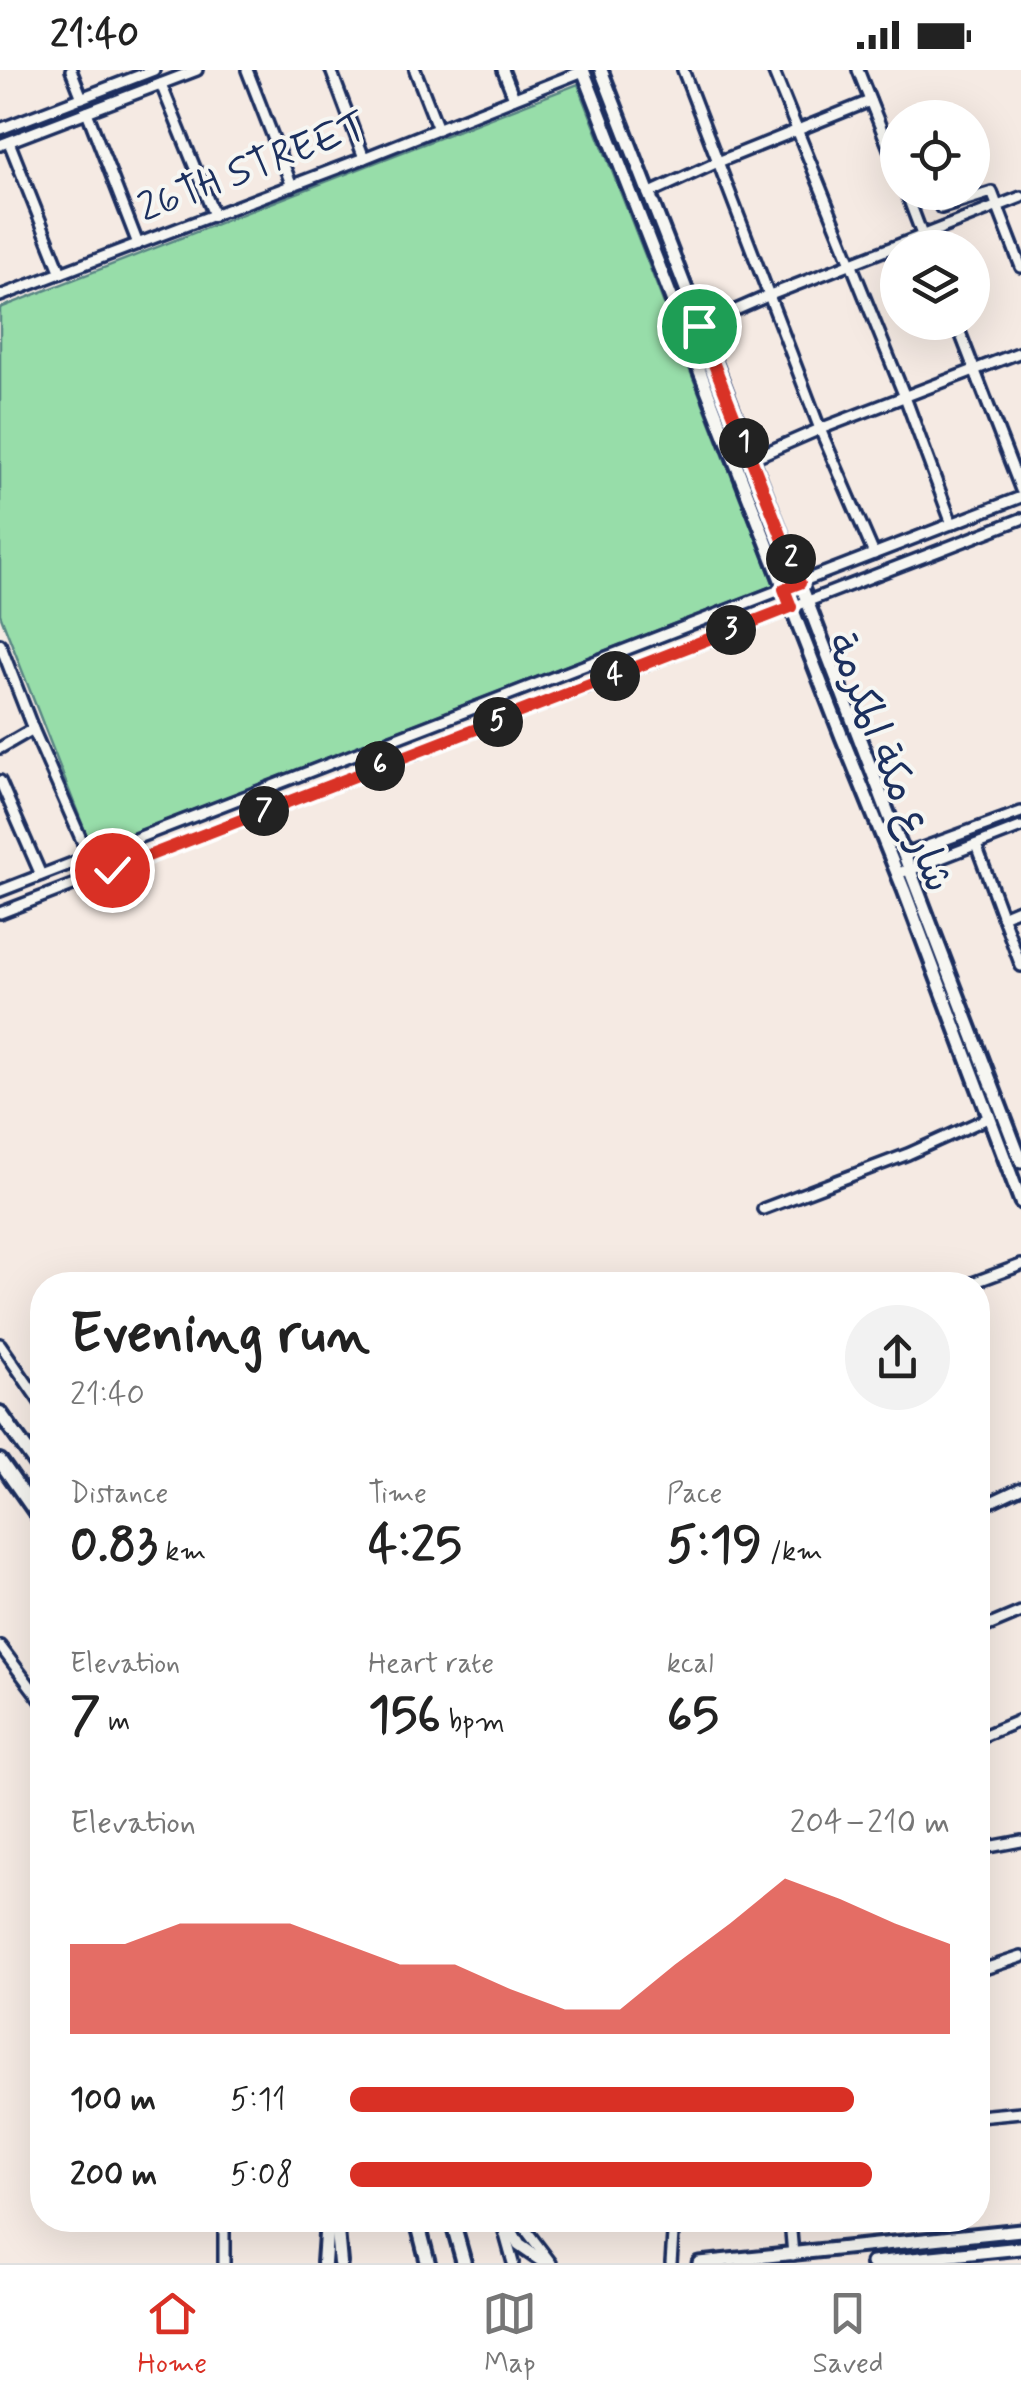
<!DOCTYPE html>
<html lang="en">
<head>
<meta charset="utf-8">
<style>
	:root { --surface:#fff; --page:#f2f2f2; --text:#222; --muted:#767676; --line:#e0e0e0; --accent:#d93025 }
	body { margin:0; font-family:Mynerve,"Playpen Sans Arabic",sans-serif; background:var(--page); color:var(--text); height:100vh; display:flex; flex-direction:column; font-size:38px; white-space:nowrap }
	* { box-sizing:border-box; margin:0 }
	p { font-size:32px; color:var(--muted) }
	.icon { flex:none; width:55px; height:55px; fill:none; stroke:currentColor; stroke-width:2; stroke-linecap:round; stroke-linejoin:round }
	.map { position:relative; flex:1; overflow:hidden }
	.panel { position:absolute; left:30px; top:1202px; width:960px; height:960px; display:flex; flex-direction:column; background:var(--surface); border-radius:40px; box-shadow:0 10px 40px #0002 }
	.panel>* { flex:none }
	.buttons { position:absolute; left:880px; top:30px; display:grid; gap:20px }
	.buttons a { display:grid; place-items:center; width:110px; height:110px; border-radius:50%; background:var(--surface); box-shadow:0 10px 40px #0002; font-size:50px }
	.pin { position:absolute; display:grid; place-items:center; width:85px; height:85px; color:#fff; margin:-42px; border:5px solid #fff; border-radius:50%; box-shadow:0 2px 10px #0007 }
	.km { position:absolute; width:50px; height:50px; margin:-25px; border-radius:50%; background:#222; color:#fff; font-size:28px; line-height:50px; text-align:center }
	.round { display:grid; place-items:center; flex:none; width:105px; height:105px; border-radius:52px; background:var(--page) }
	.overview { display:flex; align-items:center; justify-content:space-between; height:170px; padding:0 40px }
	h1 { font-size:55px; font-weight:700; line-height:75px }
	.metrics { display:grid; grid-template-columns:repeat(3,1fr); gap:15px; height:170px; padding:10px 40px }
	.metrics div { display:grid; align-content:center }
	.metrics b { font-size:50px; font-weight:700 }
	.metrics small { font-size:28px; font-weight:400 }
	.metrics p { font-size:28px }
	.chart { height:280px; padding:20px 40px }
	.chart p { display:flex; justify-content:space-between }
	.chart svg { width:100%; height:180px; margin-top:10px; fill:var(--accent); opacity:.7 }
	ul { padding:0 40px; list-style:none; font-size:32px }
	li { display:grid; grid-template-columns:160px 120px 1fr; align-items:center; height:75px }
	li i { height:25px; border-radius:12px; background:var(--accent) }
	.status { display:flex; justify-content:space-between; align-items:center; height:70px; padding:0 50px; background:var(--surface); direction:ltr }
	.status svg { height:28px; fill:currentColor }
	.tab-bar { display:flex; justify-content:space-around; align-items:center; height:140px; border-top:2px solid var(--line); background:var(--surface); font-size:28px; color:var(--muted) }
	.tab-bar a { display:grid; justify-items:center; gap:5px }
	.tab-bar .selected { color:var(--accent) }
	.map>svg:first-child { display:block }
	.green { fill:#97dda9; stroke:#598684; stroke-width:2.5 }
	.lines { fill:none; stroke-linecap:round; stroke-linejoin:round }
	.minor-casing { stroke:#1b2f5e; stroke-width:16 }
	.major-casing { stroke:#1b2f5e; stroke-width:19 }
	.highway-casing { stroke:#1b2f5e; stroke-width:20 }
	.minor { stroke:#f6f6f2; stroke-width:9 }
	.major { stroke:#f6f6f2; stroke-width:11 }
	.highway { stroke:#f6f6f2; stroke-width:12 }
	.route-casing { stroke:#fff; stroke-width:20 }
	.route { stroke:#d93025; stroke-width:12 }
	.labels { text-anchor:middle; dominant-baseline:central; stroke-width:8; stroke-linejoin:round; paint-order:stroke }
	.street-label { font-size:40px; fill:#1b2f5e; stroke:#f6f6f2 }
</style>
</head>
<body>
<div class="status"><b>21:40</b><svg viewBox="0 0 49 12"><path d="M0 12V9h3v3zM5 12V6h3v6zM10 12V3h3v9zM15 12V0h3v12zM26 1h20v11H26zM47 4h2v5h-2z"/></svg></div>
<div class="map">
<svg width="1021" height="2193" viewBox="0 0 1021 2193">
	<rect width="100%" height="100%" fill="#f5eae3"/>
	<filter id="ink" filterUnits="userSpaceOnUse"><feTurbulence type="fractalNoise" baseFrequency=".01" numOctaves="2"/><feDisplacementMap in="SourceGraphic" scale="20" xChannelSelector="R" yChannelSelector="G"/><feConvolveMatrix kernelMatrix="1 2 1 2 8 2 1 2 1" color-interpolation-filters="sRGB"/></filter>
	<g filter="url(#ink)">
		<polygon class="green" points="578,14 774,515 92,779 0,544 0,238"/>
		<g class="lines">
			<g class="minor-casing">
				<g id="minor">
					<polyline points="71,0 82,28"/>
					<polyline points="247,0 292,116"/>
					<polyline points="331,0 364,88"/>
					<polyline points="415,0 438,59"/>
					<polyline points="503,0 514,28"/>
					<polyline points="683,0 820,359 874,484"/>
					<polyline points="773,0 905,327 952,454"/>
					<polyline points="858,0 898,101"/>
					<polyline points="161,14 214,145"/>
					<polyline points="87,42 138,174"/>
					<polyline points="0,59 154,0"/>
					<polyline points="9,72 61,203"/>
					<polyline points="0,75 197,0"/>
					<polyline points="906,122 927,178"/>
					<polyline points="935,122 941,138 992,122 1021,197"/>
					<polyline points="648,124 718,92 870,31"/>
					<polyline points="0,226 364,88 583,1"/>
					<polyline points="956,252 1021,420"/>
					<polyline points="699,256 770,225 1021,127"/>
					<polyline points="751,389 820,359 1021,282"/>
					<polyline points="0,574 33,659 89,787"/>
					<polyline points="0,678 33,659"/>
					<polyline points="0,711 41,805"/>
					<polyline points="976,775 1021,896"/>
					<polyline points="903,785 1021,742"/>
					<polyline points="897,803 910,800 1021,757"/>
					<polyline points="0,821 1021,427"/>
					<polyline points="0,843 1021,449"/>
					<polyline points="1002,846 1021,838"/>
					<polyline points="763,1139 908,1084 988,1048"/>
					<polyline points="967,1215 1021,1195"/>
					<polyline points="0,1274 42,1335"/>
					<polyline points="978,1438 1021,1418"/>
					<polyline points="978,1538 984,1557"/>
					<polyline points="978,1560 1021,1542"/>
					<polyline points="0,1576 42,1632"/>
					<polyline points="978,1668 1021,1650"/>
					<polyline points="978,1779 1021,1771"/>
					<polyline points="978,1901 1021,1887"/>
					<polyline points="978,2046 1021,2042"/>
					<polyline points="501,2150 513,2193"/>
					<polyline points="522,2150 526,2160 551,2193"/>
					<polyline points="790,2150 793,2185"/>
					<polyline points="224,2193 224,2150"/>
					<polyline points="671,2193 674,2150"/>
				</g>
			</g>
			<g class="major-casing">
				<g id="major">
					<polyline points="583,0 842,667 904,820 1021,1132"/>
					<polyline points="601,0 807,531 1021,1091"/>
					<polyline points="505,2150 519,2175 545,2193"/>
					<polyline points="699,2193 1021,2160"/>
					<polyline points="872,2193 1021,2178"/>
				</g>
			</g>
			<g class="highway-casing">
				<g id="highway">
					<polyline points="0,1343 42,1402"/>
					<polyline points="0,1391 42,1451"/>
					<polyline points="336,2150 340,2193"/>
					<polyline points="417,2150 428,2193"/>
					<polyline points="452,2150 464,2193"/>
					<polyline points="324,2193 327,2150"/>
				</g>
			</g>
			<use href="#minor" class="minor"/>
			<use href="#major" class="major"/>
			<use href="#highway" class="highway"/>
		</g>
	</g>
	<g class="lines" filter="url(#ink)">
		<g class="route-casing">
			<polyline id="route" points="112,800 791,537 784,519 800,513 699,256"/>
		</g>
		<use href="#route" class="route"/>
	</g>
	<g class="labels">
		<g class="street-label">
			<text transform="translate(253 98) rotate(-21)">26TH STREET</text>
			<text transform="translate(888 693) rotate(68)">شارع مكة المكرمة</text>
		</g>
	</g>
</svg>
<div class="buttons">
<a><svg class="icon" aria-label="locate" viewBox="0 0 24 24"><circle cx="12" cy="12" r="6"/><path d="M12 2v4M12 18v4M2 12h4M18 12h4"/></svg></a>
<a><svg class="icon" aria-label="layers" viewBox="0 0 24 24"><path d="M12 4l9 5-9 5-9-5zM3 14l9 5 9-5"/></svg></a>
</div>
<div class="pin" style="left:699px;top:256px;background:#1e9e55"><svg class="icon" aria-label="arrive" viewBox="0 0 24 24"><path d="M6 21V4h12l-3 4 3 4H6"/></svg></div>
<div class="pin" style="left:112px;top:800px;background:#d93025"><svg class="icon" aria-label="check" viewBox="0 0 24 24"><path d="M5 12l5 5 9-10"/></svg></div>
<b class="km" style="left:744px;top:373px">1</b>
<b class="km" style="left:791px;top:489px">2</b>
<b class="km" style="left:731px;top:560px">3</b>
<b class="km" style="left:615px;top:606px">4</b>
<b class="km" style="left:498px;top:652px">5</b>
<b class="km" style="left:380px;top:696px">6</b>
<b class="km" style="left:264px;top:741px">7</b>
<section class="panel">
<div class="overview"><div><h1>Evening run</h1><p>21:40</p></div><a class="round"><svg class="icon" aria-label="share" viewBox="0 0 24 24"><path d="M12 15V3M7 8l5-5 5 5M5 13v7h14v-7"/></svg></a></div>
<div class="metrics">
<div><p>Distance</p><b>0.83<small> km</small></b></div>
<div><p>Time</p><b>4:25</b></div>
<div><p>Pace</p><b>5:19<small> /km</small></b></div>
</div>
<div class="metrics">
<div><p>Elevation</p><b>7<small> m</small></b></div>
<div><p>Heart rate</p><b>156<small> bpm</small></b></div>
<div><p>kcal</p><b>65</b></div>
</div>
<div class="chart"><p><span>Elevation</span>204–210 m</p>
<svg viewBox="0 0 160 44" preserveAspectRatio="none"><path d="M0 44V22L10 22L20 17L30 17L40 17L50 22L60 27L70 27L80 33L90 38L100 38L110 27L120 17L130 6L140 11L150 17L160 22V44z"/></svg>
</div>
<ul>
<li><b>100 m</b>5:11<i style="width:84%"></i></li>
<li><b>200 m</b>5:08<i style="width:87%"></i></li>
</ul>
</section>
</div>
<nav class="tab-bar">
<a class="selected"><svg class="icon" aria-label="home" viewBox="0 0 24 24"><path d="M3 11l9-7 9 7M6 9v11h12V9"/></svg>Home</a>
<a><svg class="icon" aria-label="map" viewBox="0 0 24 24"><path d="M3 6l6-2 6 2 6-2v14l-6 2-6-2-6 2zM9 4v14M15 6v14"/></svg>Map</a>
<a><svg class="icon" aria-label="saved" viewBox="0 0 24 24"><path d="M7 4h10v16l-5-4-5 4z"/></svg>Saved</a>
</nav>
</body>
</html>
